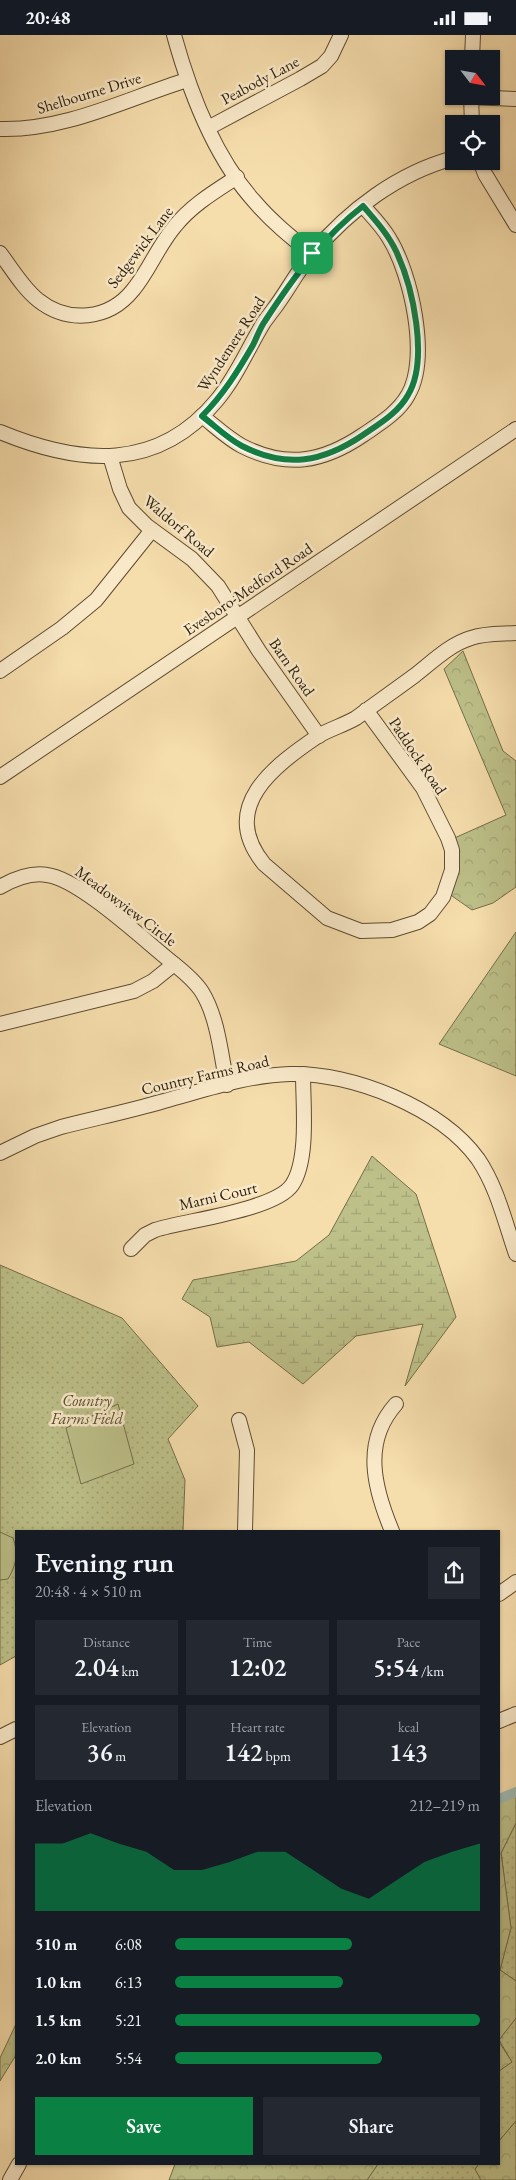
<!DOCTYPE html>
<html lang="en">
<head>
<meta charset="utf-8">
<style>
	:root { --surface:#171b24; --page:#242831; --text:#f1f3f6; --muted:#9ea1a6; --accent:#0b8043 }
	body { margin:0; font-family:"EB Garamond",serif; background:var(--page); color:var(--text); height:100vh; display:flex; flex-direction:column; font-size:19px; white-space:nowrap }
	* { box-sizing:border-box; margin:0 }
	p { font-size:16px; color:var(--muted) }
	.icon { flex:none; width:28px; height:28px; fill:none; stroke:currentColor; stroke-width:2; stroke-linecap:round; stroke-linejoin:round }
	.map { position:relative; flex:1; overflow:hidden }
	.panel { position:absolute; left:15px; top:1495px; width:485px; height:635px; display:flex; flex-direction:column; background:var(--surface); border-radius:0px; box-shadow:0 1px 4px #0004 }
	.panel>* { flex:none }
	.needle { width:32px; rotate:121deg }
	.buttons { position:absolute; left:445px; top:15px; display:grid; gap:10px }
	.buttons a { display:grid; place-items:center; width:55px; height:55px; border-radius:0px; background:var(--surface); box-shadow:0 1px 4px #0004; font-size:25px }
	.pin { position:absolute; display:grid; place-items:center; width:42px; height:42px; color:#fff; margin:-21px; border-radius:10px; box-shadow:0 2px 8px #0006 }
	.round { display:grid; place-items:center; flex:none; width:52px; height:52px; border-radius:0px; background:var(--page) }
	.overview { display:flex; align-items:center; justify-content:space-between; height:85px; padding:0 20px }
	h1 { font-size:28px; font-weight:600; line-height:38px }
	.stats { display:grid; grid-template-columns:repeat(3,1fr); gap:8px; height:85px; padding:5px 20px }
	.stats div { display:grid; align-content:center; border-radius:0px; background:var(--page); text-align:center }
	.stats b { font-size:25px; font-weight:600 }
	.stats small { font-size:14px; font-weight:400 }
	.stats p { font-size:14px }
	.chart { height:140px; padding:10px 20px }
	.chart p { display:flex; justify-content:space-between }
	.chart svg { width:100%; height:90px; margin-top:5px; fill:var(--accent); opacity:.7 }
	.primary-button { display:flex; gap:10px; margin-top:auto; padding:10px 20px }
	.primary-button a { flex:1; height:58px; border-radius:0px; background:var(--accent); color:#fff; font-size:20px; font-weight:600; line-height:58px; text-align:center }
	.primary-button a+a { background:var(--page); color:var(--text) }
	ul { padding:0 20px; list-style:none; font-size:16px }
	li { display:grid; grid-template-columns:80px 60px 1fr; align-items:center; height:38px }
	li i { height:12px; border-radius:6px; background:var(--accent) }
	.status { display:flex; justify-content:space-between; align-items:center; height:35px; padding:0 25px; background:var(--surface); direction:ltr }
	.status svg { height:14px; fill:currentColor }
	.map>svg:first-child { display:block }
	.grass { fill:url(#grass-dots); stroke:#746e49 }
	.forest { fill:url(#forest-crowns); stroke:#746e49 }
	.wetland { fill:url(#wetland-marsh); stroke:#746e49 }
	.garden { fill:#bdc089; stroke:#746e49 }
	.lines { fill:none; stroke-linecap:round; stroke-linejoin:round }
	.canal { stroke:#9fbab2; stroke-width:10 }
	.minor-casing { stroke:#5e4c32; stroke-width:16 }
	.minor { stroke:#f9e9c9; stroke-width:14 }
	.route-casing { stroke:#fff; stroke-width:10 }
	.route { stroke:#0b8043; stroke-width:6 }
	.labels { text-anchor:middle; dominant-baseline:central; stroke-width:5; stroke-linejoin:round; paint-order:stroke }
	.street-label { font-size:16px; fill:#2b1c09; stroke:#f9e9c9 }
	.park-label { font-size:16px; font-style:italic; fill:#574d2f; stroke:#f9e9c9 }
</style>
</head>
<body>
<div class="status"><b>20:48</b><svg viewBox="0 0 49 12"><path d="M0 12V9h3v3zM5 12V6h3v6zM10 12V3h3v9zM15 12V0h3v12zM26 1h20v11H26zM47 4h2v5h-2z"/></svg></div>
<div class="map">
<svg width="516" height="2145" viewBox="0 0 516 2145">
	<defs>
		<pattern id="grass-dots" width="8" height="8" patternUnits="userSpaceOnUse" patternTransform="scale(1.25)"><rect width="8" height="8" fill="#bdc089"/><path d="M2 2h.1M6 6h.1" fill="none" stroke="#a3a475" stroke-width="1.8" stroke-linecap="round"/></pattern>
		<pattern id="forest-crowns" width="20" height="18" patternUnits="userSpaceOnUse" patternTransform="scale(1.25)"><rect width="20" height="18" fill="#bdc089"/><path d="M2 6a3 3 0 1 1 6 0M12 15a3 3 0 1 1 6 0" fill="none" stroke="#a3a475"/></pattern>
		<pattern id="wetland-marsh" width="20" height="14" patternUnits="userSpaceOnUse" patternTransform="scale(1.25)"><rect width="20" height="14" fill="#bdc089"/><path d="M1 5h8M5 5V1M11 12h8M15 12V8" fill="none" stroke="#a3a475"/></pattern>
	</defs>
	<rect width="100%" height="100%" fill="#f6ddac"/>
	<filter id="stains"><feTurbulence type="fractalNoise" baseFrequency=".004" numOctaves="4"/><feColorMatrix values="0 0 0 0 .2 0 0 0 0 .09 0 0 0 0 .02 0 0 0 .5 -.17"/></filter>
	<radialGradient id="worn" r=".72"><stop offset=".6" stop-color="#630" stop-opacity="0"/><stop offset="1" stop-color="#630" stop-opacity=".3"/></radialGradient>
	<g class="grass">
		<polygon points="0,1230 122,1283 198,1371 168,1404 185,1445 183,1496 16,1496 16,1621 0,1630"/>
		<polygon points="516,1788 516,1946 500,1935 511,1893 501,1818"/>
		<polygon points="516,1983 516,2086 499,2106 499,2036 512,2027 499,2005"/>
		<polygon points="378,2129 479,2129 475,2134 481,2145 367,2145"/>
	</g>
	<g class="forest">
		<polygon points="463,616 503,716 516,726 516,852 493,868 472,875 445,856 450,805 506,780 444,634"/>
		<polygon points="516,897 516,1041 439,1009"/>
		<polygon points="516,1753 516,1788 501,1818 511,1893 500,1935 516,1946 516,1983 499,2005 499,1761"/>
		<polygon points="16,1989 16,2020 0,2046 0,2023"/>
		<polygon points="499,2007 512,2027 499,2036"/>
		<polygon points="516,2086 516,2145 481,2145 475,2134 479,2129 499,2129 499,2106"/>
		<polygon points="175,2129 378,2129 367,2145 169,2145"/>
	</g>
	<polygon class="wetland" points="372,1121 416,1159 456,1282 405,1351 423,1289 356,1301 303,1349 249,1307 217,1312 210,1282 182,1264 193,1245 296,1226 329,1200"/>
	<g class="garden">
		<polygon points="118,1369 134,1429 81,1449 66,1393"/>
		<path d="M 0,1497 L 13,1503 C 19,1519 16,1530 8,1544 L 0,1545 Z"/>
	</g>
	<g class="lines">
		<polyline class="canal" points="499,1764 516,1757"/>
		<g class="minor-casing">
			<g id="minor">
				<path d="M 174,0 C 190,58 214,122 255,167 C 272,187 292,203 312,219"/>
				<polyline points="472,24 473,0"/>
				<polyline points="471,61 472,89"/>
				<polyline points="471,62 516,64"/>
				<polyline points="208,93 300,44 322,31 331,21 341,0"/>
				<path d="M 0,94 C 65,96 126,64 187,45"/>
				<polyline points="480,126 485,139 516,190"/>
				<path d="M 0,218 C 12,234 23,253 38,265 C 68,289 109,285 133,255 C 149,236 158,211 175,191 C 192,170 214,157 237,142"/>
				<path d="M 202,381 C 215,391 227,403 242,411 C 287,434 323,427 363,400 C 379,389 398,378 408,360 C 430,323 411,238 389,203 C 382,191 372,181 363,171"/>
				<path d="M 0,397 C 80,430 158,437 217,365 C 237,341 248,313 264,287 C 267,283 270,279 273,275 C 287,257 297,236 312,219 C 349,175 398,138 454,123"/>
				<polyline points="110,421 120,454 129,473 147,491 192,524 218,551 259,616 319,701"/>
				<polyline points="0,636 62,593 96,565 152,495"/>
				<path d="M 366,675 L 423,753 L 448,803 L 452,815 L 452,835 L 443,862 L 430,879 L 418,887 L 392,895 L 361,896 L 327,883 L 264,829 C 218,772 274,731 318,701 C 330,694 344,690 356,683 C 375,669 395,655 414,641 C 431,628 450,609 471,603 C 485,598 501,599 516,598"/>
				<polyline points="0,742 516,394"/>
				<path d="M 0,852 C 14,844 30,837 47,840 C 80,844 146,907 174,929 L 153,946 L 134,956 L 0,989"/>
				<path d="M 174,929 C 184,937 195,946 202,957 C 218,983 221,1020 227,1050"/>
				<path d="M 0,1118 L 35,1101 L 61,1092 C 96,1083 130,1076 164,1066 C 205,1055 248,1040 290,1039 C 352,1037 441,1073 478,1124 C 497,1152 505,1187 516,1219"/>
				<path d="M 131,1214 L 145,1200 L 155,1195 C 187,1185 275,1175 292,1150 C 309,1125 303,1069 303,1039"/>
				<polyline points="239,1385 247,1415 245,1496"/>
				<path d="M 392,1496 C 374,1453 362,1407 396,1369"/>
				<polyline points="499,1559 516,1547"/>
				<polyline points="499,1686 516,1679"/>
				<polyline points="0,1702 16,1694"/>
				<polyline points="10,2145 19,2129"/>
			</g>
		</g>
		<use href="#minor" class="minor"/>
	</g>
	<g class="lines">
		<g class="route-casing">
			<path id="route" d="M 363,171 C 375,185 388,199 396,216 C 413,252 429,325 408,360 C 398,378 379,389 363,400 C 323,427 287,434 242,411 C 227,403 215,391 202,381 C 223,360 238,336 253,310 C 257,302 260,293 265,286 C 293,243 322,203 363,171 Z"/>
		</g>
		<use href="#route" class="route"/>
	</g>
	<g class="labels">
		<g class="street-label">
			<text transform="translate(260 45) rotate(-28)">Peabody Lane</text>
			<text transform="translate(89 58) rotate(-17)">Shelbourne Drive</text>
			<text transform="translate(140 212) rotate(-53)">Sedgewick Lane</text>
			<text transform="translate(231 309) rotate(-57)">Wyndemere Road</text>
			<text transform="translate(179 491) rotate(40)">Waldorf Road</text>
			<text transform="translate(248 554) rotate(-34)">Evesboro-Medford Road</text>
			<text transform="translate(292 632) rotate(55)">Barn Road</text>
			<text transform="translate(418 721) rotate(56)">Paddock Road</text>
			<text transform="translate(126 871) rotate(37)">Meadowview Circle</text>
			<text transform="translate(205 1040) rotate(-13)">Country Farms Road</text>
			<text transform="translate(218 1161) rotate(-13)">Marni Court</text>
		</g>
		<g class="park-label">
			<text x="87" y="1365">Country<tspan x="87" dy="18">Farms Field</tspan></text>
		</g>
	</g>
	<rect width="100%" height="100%" filter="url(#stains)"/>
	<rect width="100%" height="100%" fill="url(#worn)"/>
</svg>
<div class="buttons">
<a><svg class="needle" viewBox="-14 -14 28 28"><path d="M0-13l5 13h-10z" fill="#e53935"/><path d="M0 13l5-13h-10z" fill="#9ea1a6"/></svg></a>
<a><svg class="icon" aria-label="locate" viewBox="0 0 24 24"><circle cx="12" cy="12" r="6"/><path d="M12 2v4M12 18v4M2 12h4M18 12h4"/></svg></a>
</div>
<div class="pin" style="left:312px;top:218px;background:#1e9e55"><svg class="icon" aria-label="arrive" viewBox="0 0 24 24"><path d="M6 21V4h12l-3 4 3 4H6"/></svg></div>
<section class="panel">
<div class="overview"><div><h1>Evening run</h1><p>20:48 · 4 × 510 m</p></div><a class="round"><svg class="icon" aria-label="share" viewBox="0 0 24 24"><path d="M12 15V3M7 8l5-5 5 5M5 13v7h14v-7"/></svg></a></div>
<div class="stats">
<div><p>Distance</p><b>2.04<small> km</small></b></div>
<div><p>Time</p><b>12:02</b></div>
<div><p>Pace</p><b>5:54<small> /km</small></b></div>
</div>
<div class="stats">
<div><p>Elevation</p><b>36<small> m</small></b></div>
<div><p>Heart rate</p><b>142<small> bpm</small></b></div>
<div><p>kcal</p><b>143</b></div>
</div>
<div class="chart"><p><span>Elevation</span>212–219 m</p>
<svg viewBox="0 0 160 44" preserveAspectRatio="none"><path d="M0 44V11L10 11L20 6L30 11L40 15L50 24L60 24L70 20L80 15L90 15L100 24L110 33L120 38L130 29L140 20L150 15L160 11V44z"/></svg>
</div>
<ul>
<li><b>510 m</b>6:08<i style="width:58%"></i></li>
<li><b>1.0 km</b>6:13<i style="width:55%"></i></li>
<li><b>1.5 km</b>5:21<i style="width:100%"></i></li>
<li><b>2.0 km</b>5:54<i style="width:68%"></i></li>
</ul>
<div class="primary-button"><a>Save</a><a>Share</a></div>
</section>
</div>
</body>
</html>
